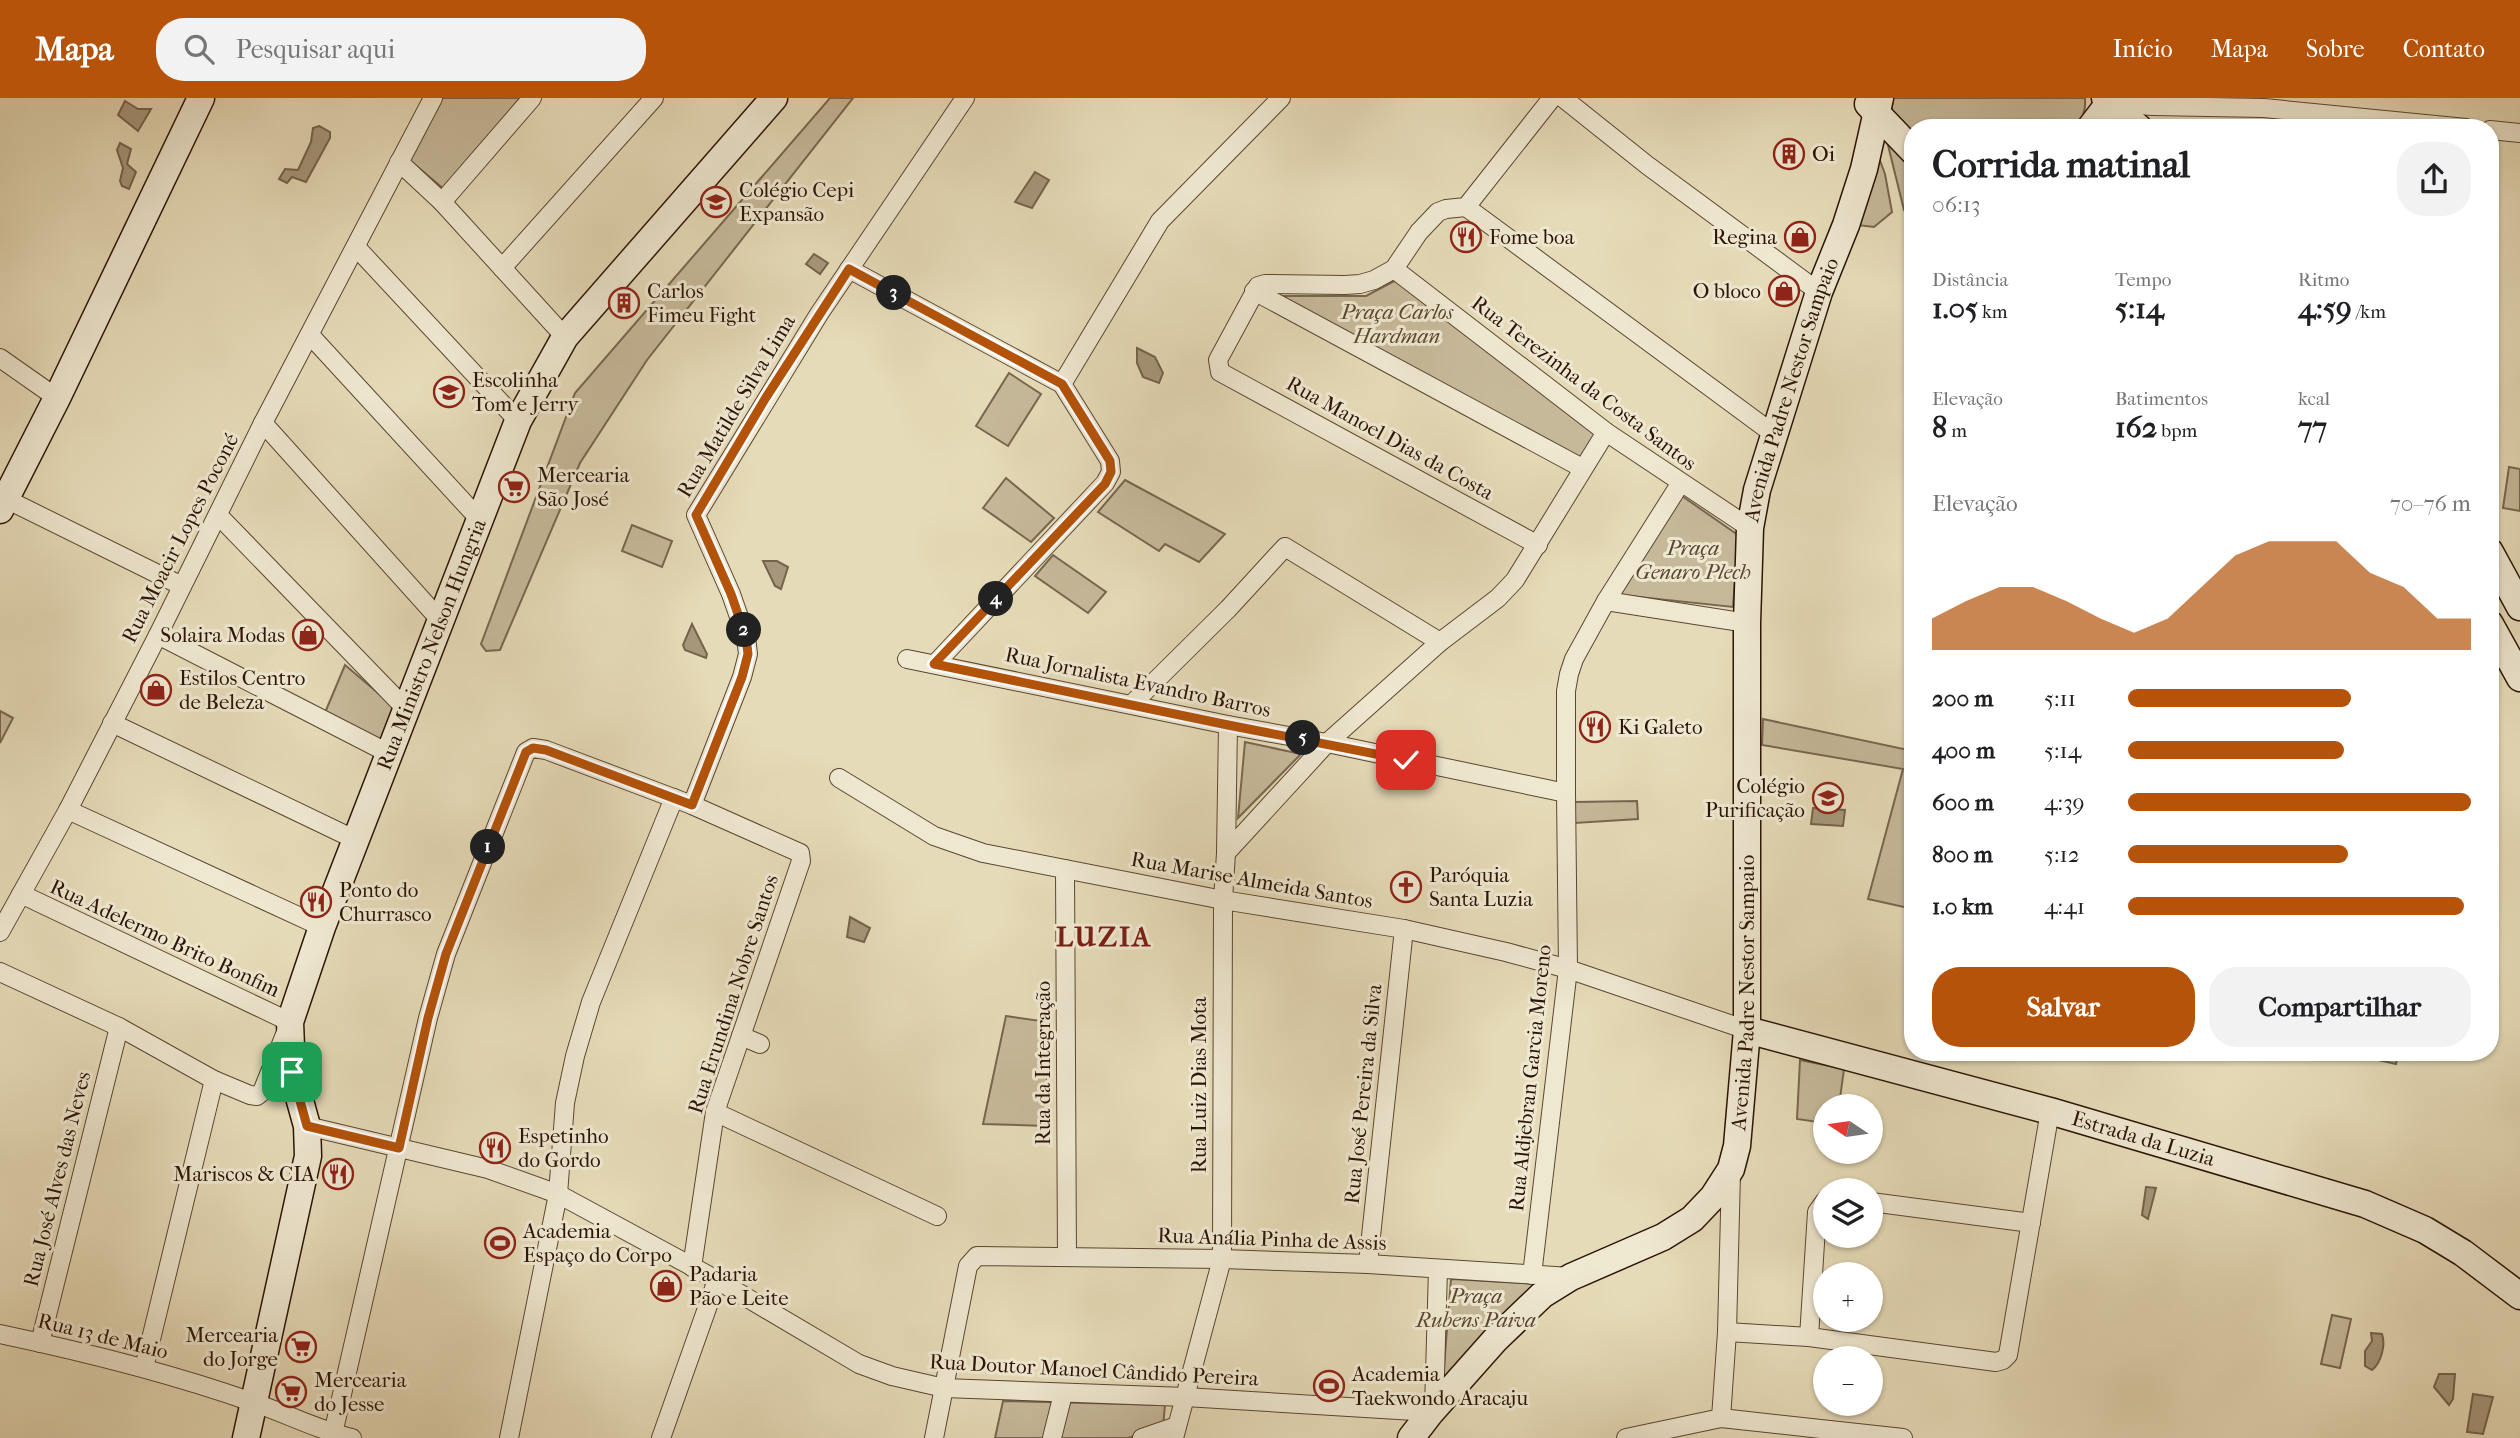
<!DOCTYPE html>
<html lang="pt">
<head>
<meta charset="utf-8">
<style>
	:root { --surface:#fff; --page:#f2f2f2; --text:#202124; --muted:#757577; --accent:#b45309 }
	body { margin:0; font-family:"IM FELL French Canon",serif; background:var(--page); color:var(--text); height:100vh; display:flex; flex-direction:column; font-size:26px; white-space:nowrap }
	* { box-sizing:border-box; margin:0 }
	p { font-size:23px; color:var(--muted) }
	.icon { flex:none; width:38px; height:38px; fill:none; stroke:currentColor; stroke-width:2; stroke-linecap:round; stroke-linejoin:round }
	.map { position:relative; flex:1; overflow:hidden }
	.panel { position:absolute; left:1904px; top:21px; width:595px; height:942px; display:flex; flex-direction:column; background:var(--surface); border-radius:28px; box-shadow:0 2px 5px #0004 }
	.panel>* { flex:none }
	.needle { width:46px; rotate:283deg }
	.controls { position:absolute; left:1813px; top:996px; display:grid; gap:14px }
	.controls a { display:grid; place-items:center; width:70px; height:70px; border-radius:50%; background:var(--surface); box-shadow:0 2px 5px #0004; font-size:35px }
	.pin { position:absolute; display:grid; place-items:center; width:60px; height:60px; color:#fff; margin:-30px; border-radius:14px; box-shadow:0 4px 10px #0006 }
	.km { position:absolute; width:35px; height:35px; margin:-18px; border-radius:50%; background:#222; color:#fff; font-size:19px; line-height:35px; text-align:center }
	.round { display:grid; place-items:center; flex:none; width:74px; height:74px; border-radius:28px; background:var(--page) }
	.headline { display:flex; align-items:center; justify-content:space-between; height:119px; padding:0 28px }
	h1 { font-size:38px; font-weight:800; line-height:52px }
	.stats { display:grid; grid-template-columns:repeat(3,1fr); gap:10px; height:119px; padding:7px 28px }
	.stats div { display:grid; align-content:center }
	.stats b { font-size:30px; font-weight:800 }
	.stats small { font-size:19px; font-weight:400 }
	.stats p { font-size:19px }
	.chart { height:196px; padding:14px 28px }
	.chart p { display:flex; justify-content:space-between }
	.chart svg { width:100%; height:126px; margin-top:7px; fill:var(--accent); opacity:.7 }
	.action { display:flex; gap:14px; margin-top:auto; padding:14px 28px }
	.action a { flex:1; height:80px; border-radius:28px; background:var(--accent); color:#fff; font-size:28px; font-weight:800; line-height:80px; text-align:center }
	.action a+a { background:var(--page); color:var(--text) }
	ul { padding:0 28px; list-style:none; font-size:23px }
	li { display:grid; grid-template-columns:112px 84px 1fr; align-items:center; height:52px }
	li i { height:18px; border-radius:9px; background:var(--accent) }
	header { display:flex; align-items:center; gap:42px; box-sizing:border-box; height:98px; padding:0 35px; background:var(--accent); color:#fff }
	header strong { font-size:33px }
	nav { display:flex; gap:38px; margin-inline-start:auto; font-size:24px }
	.search { width:490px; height:63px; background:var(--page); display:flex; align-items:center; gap:18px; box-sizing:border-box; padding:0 24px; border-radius:28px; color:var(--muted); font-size:26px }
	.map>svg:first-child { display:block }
	.green { fill:#c6b99a; stroke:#786650; stroke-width:2 }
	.water { fill:#a6977b; stroke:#75634c; stroke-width:2 }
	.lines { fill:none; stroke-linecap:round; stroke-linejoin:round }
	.street-casing { stroke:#5a4632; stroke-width:20 }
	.secondary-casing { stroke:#2b1405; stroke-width:29 }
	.street { stroke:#efe8d1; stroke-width:18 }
	.secondary { stroke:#efe8d1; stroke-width:26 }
	.route-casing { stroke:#fff; stroke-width:14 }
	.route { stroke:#b45309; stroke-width:9 }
	.labels { text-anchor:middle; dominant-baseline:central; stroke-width:6; stroke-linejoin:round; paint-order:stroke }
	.poi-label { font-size:21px; fill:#2b1405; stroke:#efe8d1; text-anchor:start }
	.park-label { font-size:21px; font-style:italic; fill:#5a4632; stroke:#efe8d1 }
	.street-label { font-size:21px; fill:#2b1405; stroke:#efe8d1 }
	.district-label { font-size:28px; font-weight:bold; letter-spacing:2px; fill:#7a1f14; stroke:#efe8d1 }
</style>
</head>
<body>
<header>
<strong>Mapa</strong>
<div class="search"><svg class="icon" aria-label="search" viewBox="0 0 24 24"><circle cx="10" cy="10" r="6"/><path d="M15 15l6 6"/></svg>Pesquisar aqui</div>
<nav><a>Início</a><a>Mapa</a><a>Sobre</a><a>Contato</a></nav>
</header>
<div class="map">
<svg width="2520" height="1340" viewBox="0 0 2520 1340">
	<rect width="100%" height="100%" fill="#e6dbb8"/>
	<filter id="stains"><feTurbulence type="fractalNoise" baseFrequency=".00286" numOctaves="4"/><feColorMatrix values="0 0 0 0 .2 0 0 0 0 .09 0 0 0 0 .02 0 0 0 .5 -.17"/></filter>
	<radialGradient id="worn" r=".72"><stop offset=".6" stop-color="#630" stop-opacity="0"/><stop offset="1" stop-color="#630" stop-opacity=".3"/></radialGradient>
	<g class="green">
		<polygon points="438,0 520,0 445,92 407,60"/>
		<polygon points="830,0 853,0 647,262 580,365 500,552 486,553 481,546 575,295"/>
		<path d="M 1893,0 L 2085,0 C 2086,13 2083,20 2074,30 L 1913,30 L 1913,42 L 1891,15 Z"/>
		<polygon points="1885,35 1913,59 1913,110 1904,112"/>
		<polygon points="1879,60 1885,76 1892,114 1874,129 1857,127"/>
		<polygon points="1400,180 1604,334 1582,368 1265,198 1366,198"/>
		<polygon points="1009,275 1041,296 1008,348 976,328"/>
		<polygon points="2509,369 2520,371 2520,413 2503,410"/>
		<polygon points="1006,380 1054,420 1031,444 983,410"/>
		<polygon points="1125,382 1225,436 1199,464 1165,446 1159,453 1098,414"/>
		<polygon points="1682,398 1738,437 1733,509 1620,497"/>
		<polygon points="632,427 672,443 662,469 622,453"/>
		<polygon points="1053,457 1106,494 1088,515 1035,478"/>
		<polygon points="345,567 397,611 383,646 324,617"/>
		<polygon points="0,613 13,620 0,645"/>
		<polygon points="1763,621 1913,653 1913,811 1868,801 1903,671 1762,647"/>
		<polygon points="1245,644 1301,656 1238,720"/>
		<polygon points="1637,703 1638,721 1575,725 1575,704"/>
		<polygon points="1006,918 1048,924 1046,1028 983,1026"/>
		<polygon points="2343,954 2398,954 2396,966"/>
		<polygon points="1800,962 1844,971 1839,1008 1825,1008 1825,1025 1797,1021"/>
		<polygon points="1451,1181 1539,1186 1443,1282"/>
		<polygon points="2332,1217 2351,1221 2340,1270 2321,1266"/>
		<polygon points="1003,1303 1165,1307 1163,1329 1128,1340 995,1340"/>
	</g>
	<g class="water">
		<polygon points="125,3 138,11 151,11 138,33 118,17"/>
		<polygon points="319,28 330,34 330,40 306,84 292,79 287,85 279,81 285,71 298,72 311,44 313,30"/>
		<polygon points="120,45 131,51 127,66 136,74 129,91 122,88 120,83 123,70 117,52"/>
		<polygon points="1035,74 1049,82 1032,110 1015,104"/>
		<polygon points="814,156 828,165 820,176 806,166"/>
		<polygon points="1137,250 1155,259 1163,275 1159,285 1143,279 1137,265"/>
		<polygon points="763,463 777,463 788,469 781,491 775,488"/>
		<polygon points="692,526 707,556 706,560 685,552 683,547"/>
		<polygon points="1813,710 1845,712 1843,728 1811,726"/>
		<polygon points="850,819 870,830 864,844 847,839"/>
		<polygon points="2146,1089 2156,1090 2148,1121 2142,1117"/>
		<path d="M 2371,1235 L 2382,1236 C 2386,1247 2381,1265 2372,1272 L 2365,1268 L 2365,1253 L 2372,1243 Z"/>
		<polygon points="2439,1276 2455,1276 2453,1301 2449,1307 2434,1289"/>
		<polygon points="2473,1296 2493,1299 2483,1336 2467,1334"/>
	</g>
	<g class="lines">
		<g class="street-casing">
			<g id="street">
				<polyline points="1563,0 1647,67 1819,194"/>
				<polyline points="2111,5 2152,8 2264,10 2466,30"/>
				<polyline points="2490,32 2520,35"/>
				<polyline points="399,64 442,104 565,239"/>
				<polyline points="442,104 532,0"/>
				<polyline points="1466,109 1775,337"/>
				<polyline points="356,149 518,323"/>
				<polyline points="502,170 654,0"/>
				<polyline points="849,171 1062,286 1110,363 1111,374 1105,385 935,566"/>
				<polyline points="1394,171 1606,334 1750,430"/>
				<polyline points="1254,193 1582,370"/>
				<polyline points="310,237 480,422"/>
				<polyline points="0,260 57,300"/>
				<polyline points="1062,286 1160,123 1281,0"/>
				<polyline points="263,325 441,523"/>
				<polyline points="6,401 182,488"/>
				<polyline points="218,417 407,612"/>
				<polyline points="1538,447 1220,274 1218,262 1258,188 1265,186 1345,187 1360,186 1374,182 1394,171 1419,134 1438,114 1446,111 1466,109 1552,0"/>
				<polyline points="1606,503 1747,525"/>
				<polyline points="158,537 390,656"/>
				<polyline points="907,561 1228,627 1327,645 1566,695"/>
				<polyline points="1132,606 1228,511 1285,449 1440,544"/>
				<polyline points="112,625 356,742"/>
				<polyline points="839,680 934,738 983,755 1223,802 1404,831 1506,854 1568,871 1747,932"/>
				<polyline points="692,707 742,579 748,556 746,539 731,496 696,417 819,216 965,0"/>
				<polyline points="68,712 322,829"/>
				<polyline points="1226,755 1327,645 1440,544 1498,500 1515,482 1606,334"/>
				<polyline points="1065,771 1067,1159"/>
				<polyline points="0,834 68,712 158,537 263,325 433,0"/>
				<polyline points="0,874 119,929 214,982 250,997 257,998 262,994 290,924 21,796"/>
				<polyline points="741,938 760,946"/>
				<polyline points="715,1014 937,1118"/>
				<polyline points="307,1028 488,1071 558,1096 717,1182 859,1266 892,1278 944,1290 1185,1299 1431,1314"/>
				<polyline points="1871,1104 2031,1125"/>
				<polyline points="1368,1166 1404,831"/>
				<polyline points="1532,1177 1568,871 1566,695 1566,593 1569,576 1574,561 1606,503 1680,386"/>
				<polyline points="1727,1234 1809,1239 1996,1264 2003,1262 2008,1257 2050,1013"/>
				<path d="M 0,1236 C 85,1254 170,1275 252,1304 C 286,1315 317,1332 352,1340"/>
				<polyline points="1809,1239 1817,1114 1825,1103"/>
				<polyline points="40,1245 119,929"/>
				<polyline points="144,1270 214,982"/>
				<polyline points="1434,1311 1438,1171"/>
				<polyline points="1721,1320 1727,1234 1731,1075"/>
				<polyline points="332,1340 428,920 446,856 526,654 533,650 546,652 692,707 800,755 801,763 715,1014 692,1169"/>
				<polyline points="509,1340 558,1096 565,1005 575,958 591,904 674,700"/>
				<polyline points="661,1340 717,1182"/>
				<polyline points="934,1340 968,1168 977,1158 1222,1161 1368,1166 1571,1179"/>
				<polyline points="1052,1340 1063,1296"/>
				<polyline points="1142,1340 1177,1328"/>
				<polyline points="1174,1340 1222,1161 1223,802 1226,755 1228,627"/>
				<polyline points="1626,1340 1721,1320 1903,1340"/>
			</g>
		</g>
		<g class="secondary-casing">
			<g id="secondary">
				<polyline points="2105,0 2139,30"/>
				<polyline points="1868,6 1913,53"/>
				<polyline points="2090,30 2113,0"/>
				<polyline points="0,412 57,300 201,0"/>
				<polyline points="2490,454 2520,509"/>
				<polyline points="2490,526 2520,580"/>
				<path id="s1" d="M 1747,932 L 2050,1013 L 2365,1106 L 2425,1132 L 2463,1155 L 2520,1198"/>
				<path id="s2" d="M 246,1340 L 308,1058 L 307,1028 L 292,974 L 290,924 L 322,829 L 518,323 L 565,239 L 774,0"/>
				<path id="s3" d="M 1411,1340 L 1431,1314 L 1495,1242 L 1542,1197 L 1571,1179 L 1663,1139 L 1692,1121 L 1713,1099 L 1731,1071 L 1737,1048 L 1747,932 L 1747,525 L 1750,430 L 1757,392 L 1819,194 L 1846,127 L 1864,71 L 1880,0"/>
			</g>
		</g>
		<use href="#street" class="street"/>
		<use href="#secondary" class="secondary"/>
	</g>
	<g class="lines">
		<g class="route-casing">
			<polyline id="route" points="292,974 307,1028 399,1050 428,920 446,856 526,654 533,650 546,652 692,707 742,579 748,556 746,539 731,496 696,417 765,301 849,171 1062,286 1110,363 1111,374 1105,386 934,566 1228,627 1406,662"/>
		</g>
		<use href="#route" class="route"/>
	</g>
	<defs>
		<g id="building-ring" transform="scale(1.575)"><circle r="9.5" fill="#efe8d1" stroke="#8f2418" stroke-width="1.5"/><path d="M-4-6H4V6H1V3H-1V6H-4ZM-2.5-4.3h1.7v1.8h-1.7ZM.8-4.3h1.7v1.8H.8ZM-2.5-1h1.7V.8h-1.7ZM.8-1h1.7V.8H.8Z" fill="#8f2418"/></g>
		<g id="school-ring" transform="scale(1.575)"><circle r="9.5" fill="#efe8d1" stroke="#8f2418" stroke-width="1.5"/><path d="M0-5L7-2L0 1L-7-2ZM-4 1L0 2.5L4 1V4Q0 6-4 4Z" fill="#8f2418"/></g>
		<g id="restaurant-ring" transform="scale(1.575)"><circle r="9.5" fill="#efe8d1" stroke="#8f2418" stroke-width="1.5"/><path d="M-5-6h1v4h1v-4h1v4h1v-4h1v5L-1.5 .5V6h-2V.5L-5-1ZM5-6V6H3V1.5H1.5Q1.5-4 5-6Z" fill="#8f2418"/></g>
		<g id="shop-ring" transform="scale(1.575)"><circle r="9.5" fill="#efe8d1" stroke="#8f2418" stroke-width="1.5"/><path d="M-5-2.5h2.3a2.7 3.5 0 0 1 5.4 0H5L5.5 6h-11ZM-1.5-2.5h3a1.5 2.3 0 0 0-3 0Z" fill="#8f2418"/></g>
		<g id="supermarket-ring" transform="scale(1.575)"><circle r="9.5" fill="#efe8d1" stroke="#8f2418" stroke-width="1.5"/><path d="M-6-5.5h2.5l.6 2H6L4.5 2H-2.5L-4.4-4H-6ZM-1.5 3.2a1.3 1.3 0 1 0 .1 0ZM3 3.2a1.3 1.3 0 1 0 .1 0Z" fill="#8f2418"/></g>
		<g id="church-ring" transform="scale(1.575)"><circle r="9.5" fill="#efe8d1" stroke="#8f2418" stroke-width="1.5"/><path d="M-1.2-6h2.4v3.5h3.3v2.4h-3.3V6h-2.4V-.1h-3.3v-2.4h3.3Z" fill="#8f2418"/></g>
		<g id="stadium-ring" transform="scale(1.575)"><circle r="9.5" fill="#efe8d1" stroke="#8f2418" stroke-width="1.5"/><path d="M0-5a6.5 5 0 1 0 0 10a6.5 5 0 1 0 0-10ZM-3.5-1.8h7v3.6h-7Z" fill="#8f2418"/></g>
	</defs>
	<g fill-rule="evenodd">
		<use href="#building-ring" x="1789" y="56"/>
		<use href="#school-ring" x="716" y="104"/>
		<use href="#restaurant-ring" x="1466" y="139"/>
		<use href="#shop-ring" x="1800" y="139"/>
		<use href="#shop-ring" x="1784" y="193"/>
		<use href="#building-ring" x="624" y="205"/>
		<use href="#school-ring" x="449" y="294"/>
		<use href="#supermarket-ring" x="514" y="389"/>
		<use href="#shop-ring" x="308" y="537"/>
		<use href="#shop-ring" x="156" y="592"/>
		<use href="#restaurant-ring" x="1595" y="629"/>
		<use href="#school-ring" x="1828" y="700"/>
		<use href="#church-ring" x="1406" y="789"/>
		<use href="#restaurant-ring" x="316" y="804"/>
		<use href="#restaurant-ring" x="495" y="1050"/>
		<use href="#restaurant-ring" x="338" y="1076"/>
		<use href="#stadium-ring" x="500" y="1145"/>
		<use href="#shop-ring" x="666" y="1188"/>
		<use href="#supermarket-ring" x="301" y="1249"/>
		<use href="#stadium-ring" x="1329" y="1288"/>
		<use href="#supermarket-ring" x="291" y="1294"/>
	</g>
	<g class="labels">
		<g class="poi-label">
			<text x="1812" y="56">Oi</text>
			<text x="739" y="92">Colégio Cepi<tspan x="739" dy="24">Expansão</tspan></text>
			<text x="1489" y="139">Fome boa</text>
			<text x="1777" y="139" text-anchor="end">Regina</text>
			<text x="647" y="193">Carlos<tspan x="647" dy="24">Fimeu Fight</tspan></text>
			<text x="1761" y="193" text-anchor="end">O bloco</text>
			<text x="472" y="282">Escolinha<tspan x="472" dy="24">Tom e Jerry</tspan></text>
			<text x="537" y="377">Mercearia<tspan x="537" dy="24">São José</tspan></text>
			<text x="285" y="537" text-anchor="end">Solaira Modas</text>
			<text x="179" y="580">Estilos Centro<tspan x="179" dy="24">de Beleza</tspan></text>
			<text x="1618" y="629">Ki Galeto</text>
			<text x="1805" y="688" text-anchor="end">Colégio<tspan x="1805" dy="24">Purificação</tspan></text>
			<text x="1429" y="777">Paróquia<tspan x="1429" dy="24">Santa Luzia</tspan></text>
			<text x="339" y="792">Ponto do<tspan x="339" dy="24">Churrasco</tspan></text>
			<text x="518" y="1038">Espetinho<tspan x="518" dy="24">do Gordo</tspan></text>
			<text x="315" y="1076" text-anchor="end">Mariscos &amp; CIA</text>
			<text x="523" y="1133">Academia<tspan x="523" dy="24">Espaço do Corpo</tspan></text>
			<text x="689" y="1176">Padaria<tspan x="689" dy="24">Pão e Leite</tspan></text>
			<text x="278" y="1237" text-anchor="end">Mercearia<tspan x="278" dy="24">do Jorge</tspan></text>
			<text x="1352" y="1276">Academia<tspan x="1352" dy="24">Taekwondo Aracaju</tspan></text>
			<text x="314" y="1282">Mercearia<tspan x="314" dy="24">do Jesse</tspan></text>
		</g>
		<g class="park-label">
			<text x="1397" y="214">Praça Carlos<tspan x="1397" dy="24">Hardman</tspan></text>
			<text x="1693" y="450">Praça<tspan x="1693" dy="24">Genaro Plech</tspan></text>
			<text x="1476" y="1198">Praça<tspan x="1476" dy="24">Rubens Paiva</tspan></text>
		</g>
		<g class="street-label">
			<text transform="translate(1584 285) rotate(37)">Rua Terezinha da Costa Santos</text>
			<text stroke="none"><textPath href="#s3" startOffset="1213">Avenida Padre Nestor Sampaio</textPath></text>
			<text transform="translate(736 308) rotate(-59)">Rua Matilde Silva Lima</text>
			<text transform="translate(1390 340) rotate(29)">Rua Manoel Dias da Costa</text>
			<text transform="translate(180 440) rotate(-63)">Rua Moacir Lopes Poconé</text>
			<text stroke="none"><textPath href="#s2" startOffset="828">Rua Ministro Nelson Hungria</textPath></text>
			<text transform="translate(1138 584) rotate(12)">Rua Jornalista Evandro Barros</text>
			<text transform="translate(1252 782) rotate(10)">Rua Marise Almeida Santos</text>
			<text transform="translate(165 840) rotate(25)">Rua Adelermo Brito Bonfim</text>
			<text stroke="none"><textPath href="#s3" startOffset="604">Avenida Padre Nestor Sampaio</textPath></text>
			<text transform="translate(733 896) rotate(-72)">Rua Erundina Nobre Santos</text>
			<text transform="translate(1043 965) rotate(-90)">Rua da Integração</text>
			<text transform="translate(1530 980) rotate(-84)">Rua Aldjebran Garcia Moreno</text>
			<text transform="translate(1199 987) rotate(-90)">Rua Luiz Dias Mota</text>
			<text transform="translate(1363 996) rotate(-84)">Rua José Pereira da Silva</text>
			<text stroke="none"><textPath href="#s1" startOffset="411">Estrada da Luzia</textPath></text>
			<text transform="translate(57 1081) rotate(-76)">Rua José Alves das Neves</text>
			<text transform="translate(1272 1141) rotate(2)">Rua Anália Pinha de Assis</text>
			<text transform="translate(103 1238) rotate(14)">Rua 13 de Maio</text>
			<text transform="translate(1094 1272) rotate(3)">Rua Doutor Manoel Cândido Pereira</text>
		</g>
		<g class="district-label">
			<text x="1104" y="838">LUZIA</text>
		</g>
	</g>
	<rect width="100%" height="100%" filter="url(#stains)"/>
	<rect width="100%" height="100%" fill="url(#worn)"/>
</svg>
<div class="controls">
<a><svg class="needle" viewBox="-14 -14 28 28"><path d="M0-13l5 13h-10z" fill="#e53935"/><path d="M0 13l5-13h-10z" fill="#757577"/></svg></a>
<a><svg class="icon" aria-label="layers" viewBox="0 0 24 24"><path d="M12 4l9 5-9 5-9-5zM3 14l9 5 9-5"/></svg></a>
<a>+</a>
<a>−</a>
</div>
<div class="pin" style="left:292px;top:974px;background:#1e9e55"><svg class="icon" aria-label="arrive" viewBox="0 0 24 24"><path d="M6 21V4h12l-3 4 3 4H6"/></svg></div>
<div class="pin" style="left:1406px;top:662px;background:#d93025"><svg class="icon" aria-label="check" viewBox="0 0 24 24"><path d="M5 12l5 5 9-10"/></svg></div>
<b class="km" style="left:488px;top:749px">1</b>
<b class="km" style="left:744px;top:532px">2</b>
<b class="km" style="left:894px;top:195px">3</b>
<b class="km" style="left:996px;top:501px">4</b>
<b class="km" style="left:1303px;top:640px">5</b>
<section class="panel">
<div class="headline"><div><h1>Corrida matinal</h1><p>06:13</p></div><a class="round"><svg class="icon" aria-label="share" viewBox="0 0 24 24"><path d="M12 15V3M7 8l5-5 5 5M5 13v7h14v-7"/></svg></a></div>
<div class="stats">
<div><p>Distância</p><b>1.05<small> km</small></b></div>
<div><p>Tempo</p><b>5:14</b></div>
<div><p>Ritmo</p><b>4:59<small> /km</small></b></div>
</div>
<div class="stats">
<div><p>Elevação</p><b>8<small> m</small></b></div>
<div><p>Batimentos</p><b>162<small> bpm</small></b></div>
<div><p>kcal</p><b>77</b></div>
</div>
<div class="chart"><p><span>Elevação</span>70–76 m</p>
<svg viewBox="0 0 160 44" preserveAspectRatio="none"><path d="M0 44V33L10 27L20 22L30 22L40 27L50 33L60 38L70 33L80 22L90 11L100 6L110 6L120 6L130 17L140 22L150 33L160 33V44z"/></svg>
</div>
<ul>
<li><b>200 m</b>5:11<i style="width:65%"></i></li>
<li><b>400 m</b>5:14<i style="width:63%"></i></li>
<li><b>600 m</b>4:39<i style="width:100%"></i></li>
<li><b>800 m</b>5:12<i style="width:64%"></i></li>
<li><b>1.0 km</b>4:41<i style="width:98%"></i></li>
</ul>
<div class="action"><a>Salvar</a><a>Compartilhar</a></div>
</section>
</div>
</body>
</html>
